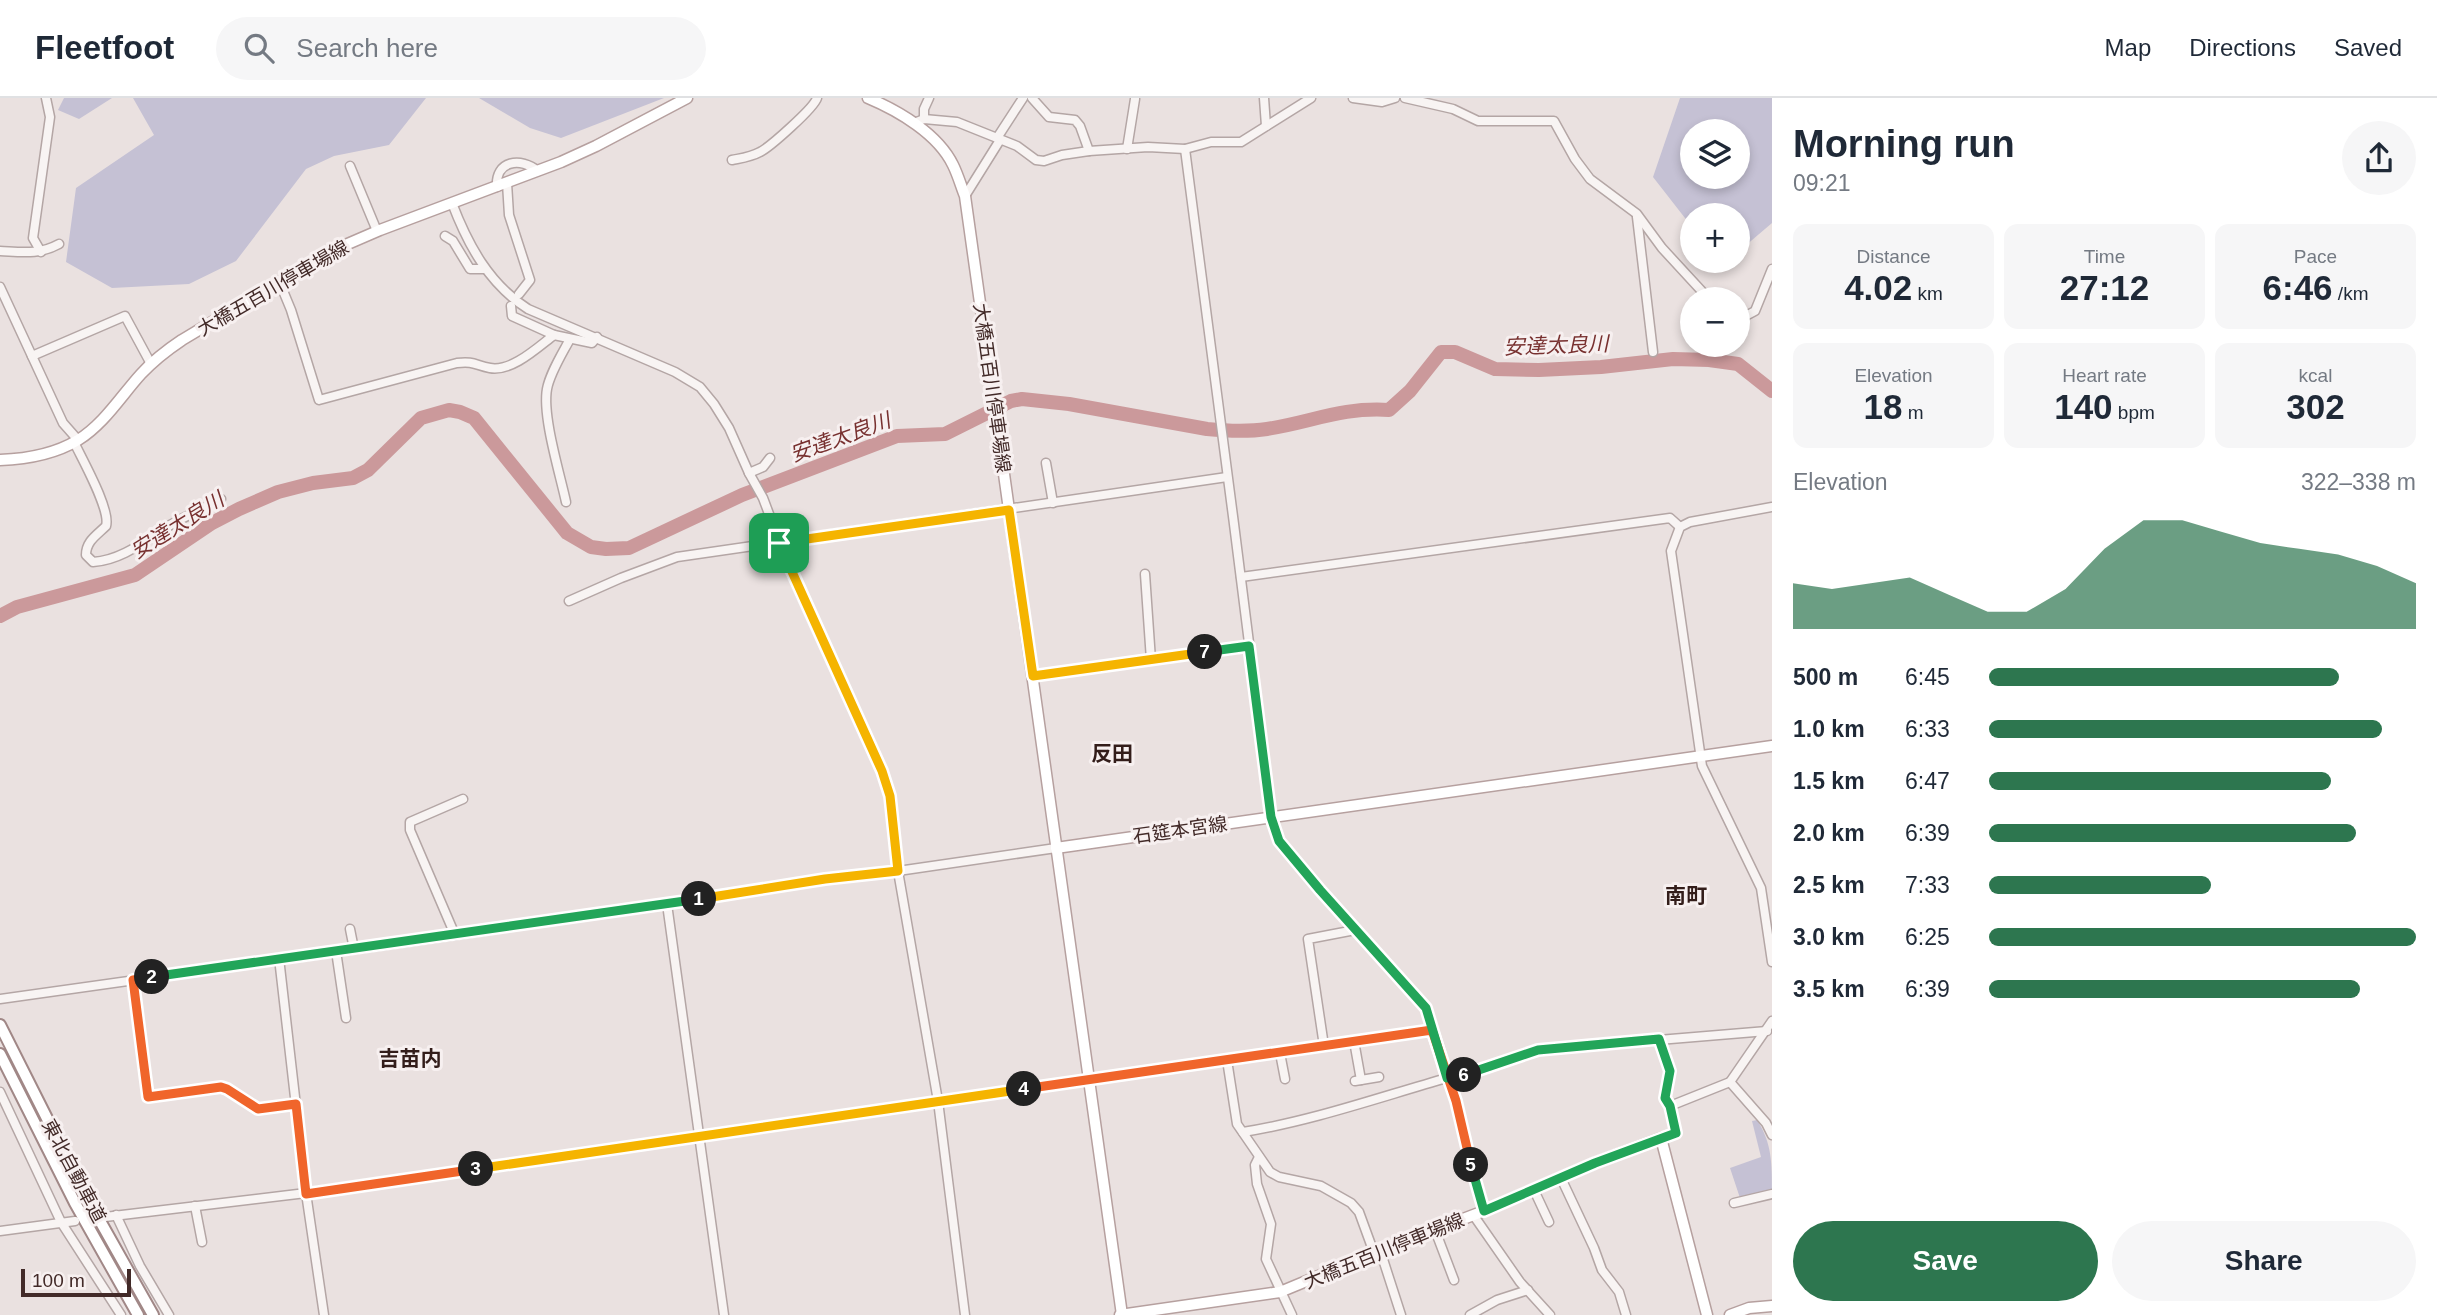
<!DOCTYPE html>
<html lang="en">
<head>
<meta charset="utf-8">
<style>
	:root { --surface:#fff; --page:#f6f6f7; --text:#1f2937; --muted:#747a83; --line:#e0e1e3; --accent:#2d764f }
	body { margin:0; font-family:Arial,"Noto Sans JP",sans-serif; background:var(--page); color:var(--text); height:100vh; display:flex; flex-direction:column; font-size:26px; white-space:nowrap }
	* { box-sizing:border-box; margin:0 }
	p { font-size:23px; color:var(--muted) }
	.icon { flex:none; width:38px; height:38px; fill:none; stroke:currentColor; stroke-width:2; stroke-linecap:round; stroke-linejoin:round }
	.map { position:relative; flex:1; overflow:hidden }
	.drawer { display:flex; flex-direction:column; background:var(--surface); width:665px }
	.drawer>* { flex:none }
	.fabs { position:absolute; left:1680px; top:21px; display:grid; gap:14px }
	.fabs a { display:grid; place-items:center; width:70px; height:70px; border-radius:50%; background:var(--surface); box-shadow:0 4px 10px #0003; font-size:35px }
	.scale { position:absolute; left:21px; bottom:18px; width:110px; box-sizing:border-box; padding-left:7px; border:4px solid #422a28; border-top:0; font-size:19px; line-height:24px; white-space:nowrap; color:#422a28; -webkit-text-stroke:5px #f7f0f0; paint-order:stroke }
	.pin { position:absolute; display:grid; place-items:center; width:60px; height:60px; color:#fff; margin:-30px; border-radius:14px; box-shadow:0 4px 10px #0006 }
	.km { position:absolute; width:35px; height:35px; margin:-18px; border-radius:50%; background:#222; color:#fff; font-size:19px; line-height:35px; text-align:center }
	.round { display:grid; place-items:center; flex:none; width:74px; height:74px; border-radius:37px; background:var(--page) }
	.overview { display:flex; align-items:center; justify-content:space-between; height:119px; padding:0 21px }
	h1 { font-size:38px; font-weight:600; line-height:52px }
	.metrics { display:grid; grid-template-columns:repeat(3,1fr); gap:10px; height:119px; padding:7px 21px }
	.metrics div { display:grid; align-content:center; border-radius:14px; background:var(--page); text-align:center }
	.metrics b { font-size:35px; font-weight:600 }
	.metrics small { font-size:19px; font-weight:400 }
	.metrics p { font-size:19px }
	.chart { height:196px; padding:14px 21px }
	.chart p { display:flex; justify-content:space-between }
	.chart svg { width:100%; height:126px; margin-top:7px; fill:var(--accent); opacity:.7 }
	.button { display:flex; gap:14px; margin-top:auto; padding:14px 21px }
	.button a { flex:1; height:80px; border-radius:42px; background:var(--accent); color:#fff; font-size:28px; font-weight:600; line-height:80px; text-align:center }
	.button a+a { background:var(--page); color:var(--text) }
	ul { padding:0 21px; list-style:none; font-size:23px }
	li { display:grid; grid-template-columns:112px 84px 1fr; align-items:center; height:52px }
	li i { height:18px; border-radius:9px; background:var(--accent) }
	header { display:flex; align-items:center; gap:42px; box-sizing:border-box; height:98px; padding:0 35px; background:var(--surface); border-bottom:2px solid var(--line) }
	header strong { font-size:33px }
	nav { display:flex; gap:38px; margin-inline-start:auto; font-size:24px }
	.search { width:490px; height:63px; background:var(--page); display:flex; align-items:center; gap:18px; box-sizing:border-box; padding:0 24px; border-radius:38px; color:var(--muted); font-size:26px }
	main { display:flex; flex:1; min-height:0 }
	.map>svg:first-child { display:block }
	.green { fill:#c5c1d4; fill-rule:evenodd }
	.lines { fill:none; stroke-linecap:round; stroke-linejoin:round }
	.river { stroke:#cb999b; stroke-width:14 }
	.minor-casing { stroke:#b4a6a5; stroke-width:11 }
	.major-casing { stroke:#b6a09f; stroke-width:13 }
	.highway-casing { stroke:#a18887; stroke-width:14 }
	.minor { stroke:#f8f4f3; stroke-width:8 }
	.major { stroke:#fff; stroke-width:10 }
	.highway { stroke:#fff; stroke-width:10 }
	.split-1-casing { stroke:#fff; stroke-width:14 }
	.split-2-casing { stroke:#fff; stroke-width:14 }
	.split-3-casing { stroke:#fff; stroke-width:14 }
	.split-4-casing { stroke:#fff; stroke-width:14 }
	.split-5-casing { stroke:#fff; stroke-width:14 }
	.split-6-casing { stroke:#fff; stroke-width:14 }
	.split-7-casing { stroke:#fff; stroke-width:14 }
	.split-8-casing { stroke:#fff; stroke-width:14 }
	.split-1 { stroke:#f5b400; stroke-width:9 }
	.split-2 { stroke:#22a559; stroke-width:9 }
	.split-3 { stroke:#f0652b; stroke-width:9 }
	.split-4 { stroke:#f5b400; stroke-width:9 }
	.split-5 { stroke:#f0652b; stroke-width:9 }
	.split-6 { stroke:#22a559; stroke-width:9 }
	.split-7 { stroke:#22a559; stroke-width:9 }
	.split-8 { stroke:#f5b400; stroke-width:9 }
	.labels { text-anchor:middle; dominant-baseline:central; stroke-width:6; stroke-linejoin:round; paint-order:stroke }
	.street-label { font-size:19px; fill:#422a28; stroke:#f7f0f0 }
	.water-label { font-size:21px; font-style:italic; fill:#783130; stroke:#f7f0f0 }
	.neighbourhood-label { font-size:21px; font-weight:bold; fill:#331d1a; stroke:#f7f0f0 }
</style>
</head>
<body>
<header>
<strong>Fleetfoot</strong>
<div class="search"><svg class="icon" aria-label="search" viewBox="0 0 24 24"><circle cx="10" cy="10" r="6"/><path d="M15 15l6 6"/></svg>Search here</div>
<nav><a>Map</a><a>Directions</a><a>Saved</a></nav>
</header>
<main>
<div class="map">
<svg width="1772" height="1217" viewBox="0 0 1772 1217">
	<rect width="100%" height="100%" fill="#eae1e0"/>
	<g class="green">
		<polygon points="64,0 112,0 79,21 58,12"/>
		<polygon points="133,0 426,0 389,47 334,58 306,71 236,163 189,186 112,190 66,164 76,90 154,37"/>
		<polygon points="479,0 664,0 561,40 530,30"/>
		<path d="M 1680,0 L 1772,0 L 1772,125 L 1738,154 L 1738,117 L 1692,117 L 1692,129 L 1653,79 ZM 1738,33 L 1738,79 L 1692,79 L 1692,33 Z"/>
		<path d="M 1757,1022 C 1772,1045 1772,1065 1772,1094 L 1740,1100 L 1730,1070 L 1761,1059 L 1752,1023 Z"/>
	</g>
	<g class="lines">
		<path class="river" d="M 0,518 L 17,509 L 135,477 L 212,425 L 239,411 L 278,394 L 313,385 L 353,380 L 368,372 L 421,320 L 449,312 L 460,314 L 474,320 L 567,435 L 591,449 L 606,451 L 629,450 L 742,397 L 897,338 L 945,336 L 1011,303 L 1022,301 L 1069,306 L 1207,331 C 1227,333 1247,334 1267,331 C 1312,324 1341,309 1389,312 L 1410,293 L 1441,254 L 1455,254 L 1495,271 L 1539,272 L 1601,269 L 1673,261 L 1709,262 L 1738,266 L 1772,293"/>
		<g class="minor-casing">
			<g id="minor">
				<polyline points="1032,0 1049,19 1075,22 1080,28 1089,53"/>
				<polyline points="1264,0 1266,28"/>
				<polyline points="1353,0 1382,4 1395,0"/>
				<polyline points="1405,0 1453,11 1478,23 1554,23 1575,61 1590,81 1637,116 1662,150 1709,201"/>
				<polyline points="924,21 924,11 929,0"/>
				<polyline points="914,25 924,21 957,24 1017,48 1036,62 1044,63 1062,57 1089,53 1148,49 1185,51 1211,44 1241,44 1311,0"/>
				<polyline points="997,40 1023,0"/>
				<polyline points="1127,51 1135,1"/>
				<path d="M 1185,51 C 1215,274 1243,496 1271,719 L 1280,743 L 1320,792 L 1426,910 L 1456,1003 L 1484,1113"/>
				<path d="M 732,62 C 742,60 751,59 760,54 C 770,49 814,10 817,0"/>
				<polyline points="350,68 377,133"/>
				<polyline points="507,85 509,117 530,182 519,196"/>
				<path d="M 497,89 C 495,62 521,59 538,73"/>
				<polyline points="965,98 1000,42"/>
				<path d="M 452,105 C 468,147 489,186 528,211 L 675,274 L 700,289 L 714,306 L 729,330 L 749,375 L 763,400 L 792,477 L 882,673 L 890,698 L 898,773 L 938,1003 L 965,1217"/>
				<polyline points="1637,119 1653,254"/>
				<polyline points="445,138 453,143 470,171 485,171"/>
				<path d="M 0,153 C 22,154 39,157 59,146"/>
				<polyline points="41,154 33,140 50,19 46,0"/>
				<path d="M 279,183 L 291,212 L 319,302 L 457,265 C 474,263 475,267 490,270 C 512,274 538,249 554,237 L 592,245 L 597,239"/>
				<polyline points="0,189 63,325 78,342"/>
				<polyline points="511,208 512,218 554,237"/>
				<polyline points="1738,222 1755,213 1772,171"/>
				<polyline points="32,258 125,218 151,266"/>
				<path d="M 74,344 C 82,361 111,412 106,428 C 97,437 86,443 86,457 L 93,464 C 123,462 147,441 172,426 C 188,417 205,410 221,401"/>
				<polyline points="1046,365 1053,405"/>
				<polyline points="749,375 763,369 770,360"/>
				<path d="M 566,404 C 560,376 542,318 547,291 C 550,275 562,256 570,241"/>
				<polyline points="1772,409 1690,424 1680,429 1671,453 1702,668 1761,790 1772,864"/>
				<polyline points="1145,476 1151,562"/>
				<polyline points="1241,479 1670,420 1680,429"/>
				<polyline points="569,503 621,480 677,459 1227,379"/>
				<polyline points="1033,578 1249,549"/>
				<polyline points="667,806 724,1217"/>
				<polyline points="350,831 354,851"/>
				<polyline points="455,837 410,732 410,724 463,701"/>
				<polyline points="336,853 346,920"/>
				<polyline points="279,860 306,1095 324,1217"/>
				<polyline points="133,882 148,999 221,989 227,991 258,1011 296,1006"/>
				<polyline points="0,901 455,837 825,781 898,773 1056,750"/>
				<polyline points="1659,941 1670,973 1666,1001 1670,1008"/>
				<polyline points="1354,943 1361,982"/>
				<polyline points="1324,948 1308,841 1355,832"/>
				<polyline points="1280,955 1285,981"/>
				<polyline points="1227,962 1237,1026 1270,1074 1279,1079 1321,1088 1351,1105 1359,1114 1374,1155"/>
				<polyline points="1355,983 1379,979"/>
				<polyline points="1730,984 1766,1025 1772,1037"/>
				<polyline points="0,994 61,1124 121,1217"/>
				<path d="M 1243,1034 C 1312,1023 1380,999 1447,980 L 1457,979 L 1538,952 L 1767,933"/>
				<polyline points="1661,1040 1676,1035 1670,1008 1730,984 1772,923"/>
				<polyline points="1259,1059 1255,1067 1257,1086 1271,1126 1266,1161 1292,1217"/>
				<polyline points="1561,1080 1594,1150 1602,1172 1619,1194 1626,1217"/>
				<polyline points="1534,1092 1549,1124"/>
				<polyline points="1734,1105 1772,1096"/>
				<polyline points="195,1108 202,1144"/>
				<polyline points="116,1117 140,1168 169,1217"/>
				<polyline points="1474,1118 1520,1184 1550,1217"/>
				<polyline points="105,1119 306,1095 1432,932"/>
				<polyline points="1435,1132 1454,1182"/>
				<polyline points="0,1133 75,1123"/>
				<polyline points="1380,1152 1401,1217"/>
				<polyline points="1470,1217 1497,1202 1528,1192"/>
			</g>
		</g>
		<g class="major-casing">
			<g id="major">
				<path d="M 868,0 C 899,13 938,36 953,67 C 958,77 961,88 965,98 L 1122,1217"/>
				<path d="M 0,362 C 27,361 55,356 78,342 C 104,326 121,298 141,276 C 153,263 167,252 182,242 L 329,154 L 380,132 L 561,64 L 596,48 L 687,0"/>
				<path d="M 1056,750 C 1295,716 1534,684 1772,648"/>
				<polyline points="1120,1217 1280,1194 1374,1155 1484,1113 1595,1065 1661,1040 1707,1217"/>
				<polyline points="1730,1217 1749,1210 1772,1208"/>
			</g>
		</g>
		<g class="highway-casing">
			<g id="highway">
				<polyline points="0,927 86,1098 153,1217"/>
				<polyline points="0,956 75,1105 138,1217"/>
			</g>
		</g>
		<use href="#minor" class="minor"/>
		<use href="#major" class="major"/>
		<use href="#highway" class="highway"/>
	</g>
	<g class="lines">
		<g class="split-1-casing">
			<polyline id="split-1" points="699,801 825,781 898,773 890,698 882,673 779,445"/>
		</g>
		<g class="split-2-casing">
			<polyline id="split-2" points="152,879 699,801"/>
		</g>
		<g class="split-3-casing">
			<polyline id="split-3" points="152,879 133,882 148,999 221,989 227,991 258,1011 296,1006 306,1096 476,1071"/>
		</g>
		<g class="split-4-casing">
			<polyline id="split-4" points="476,1071 1024,991"/>
		</g>
		<g class="split-5-casing">
			<polyline id="split-5" points="1024,991 1432,932 1456,1003 1471,1067"/>
		</g>
		<g class="split-6-casing">
			<polyline id="split-6" points="1464,977 1538,952 1659,941 1670,973 1665,1000 1670,1008 1676,1035 1595,1065 1484,1113 1471,1067"/>
		</g>
		<g class="split-7-casing">
			<polyline id="split-7" points="1205,554 1249,548 1271,719 1279,743 1320,792 1426,910 1447,980 1464,977"/>
		</g>
		<g class="split-8-casing">
			<polyline id="split-8" points="779,445 1009,412 1033,578 1205,554"/>
		</g>
		<use href="#split-1" class="split-1"/>
		<use href="#split-2" class="split-2"/>
		<use href="#split-3" class="split-3"/>
		<use href="#split-4" class="split-4"/>
		<use href="#split-5" class="split-5"/>
		<use href="#split-6" class="split-6"/>
		<use href="#split-7" class="split-7"/>
		<use href="#split-8" class="split-8"/>
	</g>
	<g class="labels">
		<g class="street-label">
			<text transform="translate(273 190) rotate(-30)">大橋五百川停車場線</text>
			<text transform="translate(992 290) rotate(82)">大橋五百川停車場線</text>
			<text transform="translate(1180 732) rotate(-8)">石筵本宮線</text>
			<text transform="translate(74 1073) rotate(62)">東北自動車道</text>
			<text transform="translate(1384 1153) rotate(-22)">大橋五百川停車場線</text>
		</g>
		<g class="water-label">
			<text transform="translate(1556 247) rotate(-2)">安達太良川</text>
			<text transform="translate(840 339) rotate(-20)">安達太良川</text>
			<text transform="translate(177 427) rotate(-32)">安達太良川</text>
		</g>
		<g class="neighbourhood-label">
			<text x="1112" y="655">反田</text>
			<text x="1686" y="797">南町</text>
			<text x="410" y="960">吉苗内</text>
		</g>
	</g>
</svg>
<div class="fabs">
<a><svg class="icon" aria-label="layers" viewBox="0 0 24 24"><path d="M12 4l9 5-9 5-9-5zM3 14l9 5 9-5"/></svg></a>
<a>+</a>
<a>−</a>
</div>
<div class="scale">100 m</div>
<div class="pin" style="left:779px;top:445px;background:#1e9e55"><svg class="icon" aria-label="arrive" viewBox="0 0 24 24"><path d="M6 21V4h12l-3 4 3 4H6"/></svg></div>
<b class="km" style="left:699px;top:801px">1</b>
<b class="km" style="left:152px;top:879px">2</b>
<b class="km" style="left:476px;top:1071px">3</b>
<b class="km" style="left:1024px;top:991px">4</b>
<b class="km" style="left:1471px;top:1067px">5</b>
<b class="km" style="left:1464px;top:977px">6</b>
<b class="km" style="left:1205px;top:554px">7</b>
</div>
<section class="drawer">
<div class="overview"><div><h1>Morning run</h1><p>09:21</p></div><a class="round"><svg class="icon" aria-label="share" viewBox="0 0 24 24"><path d="M12 15V3M7 8l5-5 5 5M5 13v7h14v-7"/></svg></a></div>
<div class="metrics">
<div><p>Distance</p><b>4.02<small> km</small></b></div>
<div><p>Time</p><b>27:12</b></div>
<div><p>Pace</p><b>6:46<small> /km</small></b></div>
</div>
<div class="metrics">
<div><p>Elevation</p><b>18<small> m</small></b></div>
<div><p>Heart rate</p><b>140<small> bpm</small></b></div>
<div><p>kcal</p><b>302</b></div>
</div>
<div class="chart"><p><span>Elevation</span>322–338 m</p>
<svg viewBox="0 0 160 44" preserveAspectRatio="none"><path d="M0 44V28L10 30L20 28L30 26L40 32L50 38L60 38L70 30L80 16L90 6L100 6L110 10L120 14L130 16L140 18L150 22L160 28V44z"/></svg>
</div>
<ul>
<li><b>500 m</b>6:45<i style="width:82%"></i></li>
<li><b>1.0 km</b>6:33<i style="width:92%"></i></li>
<li><b>1.5 km</b>6:47<i style="width:80%"></i></li>
<li><b>2.0 km</b>6:39<i style="width:86%"></i></li>
<li><b>2.5 km</b>7:33<i style="width:52%"></i></li>
<li><b>3.0 km</b>6:25<i style="width:100%"></i></li>
<li><b>3.5 km</b>6:39<i style="width:87%"></i></li>
</ul>
<div class="button"><a>Save</a><a>Share</a></div>
</section>
</main>
</body>
</html>
